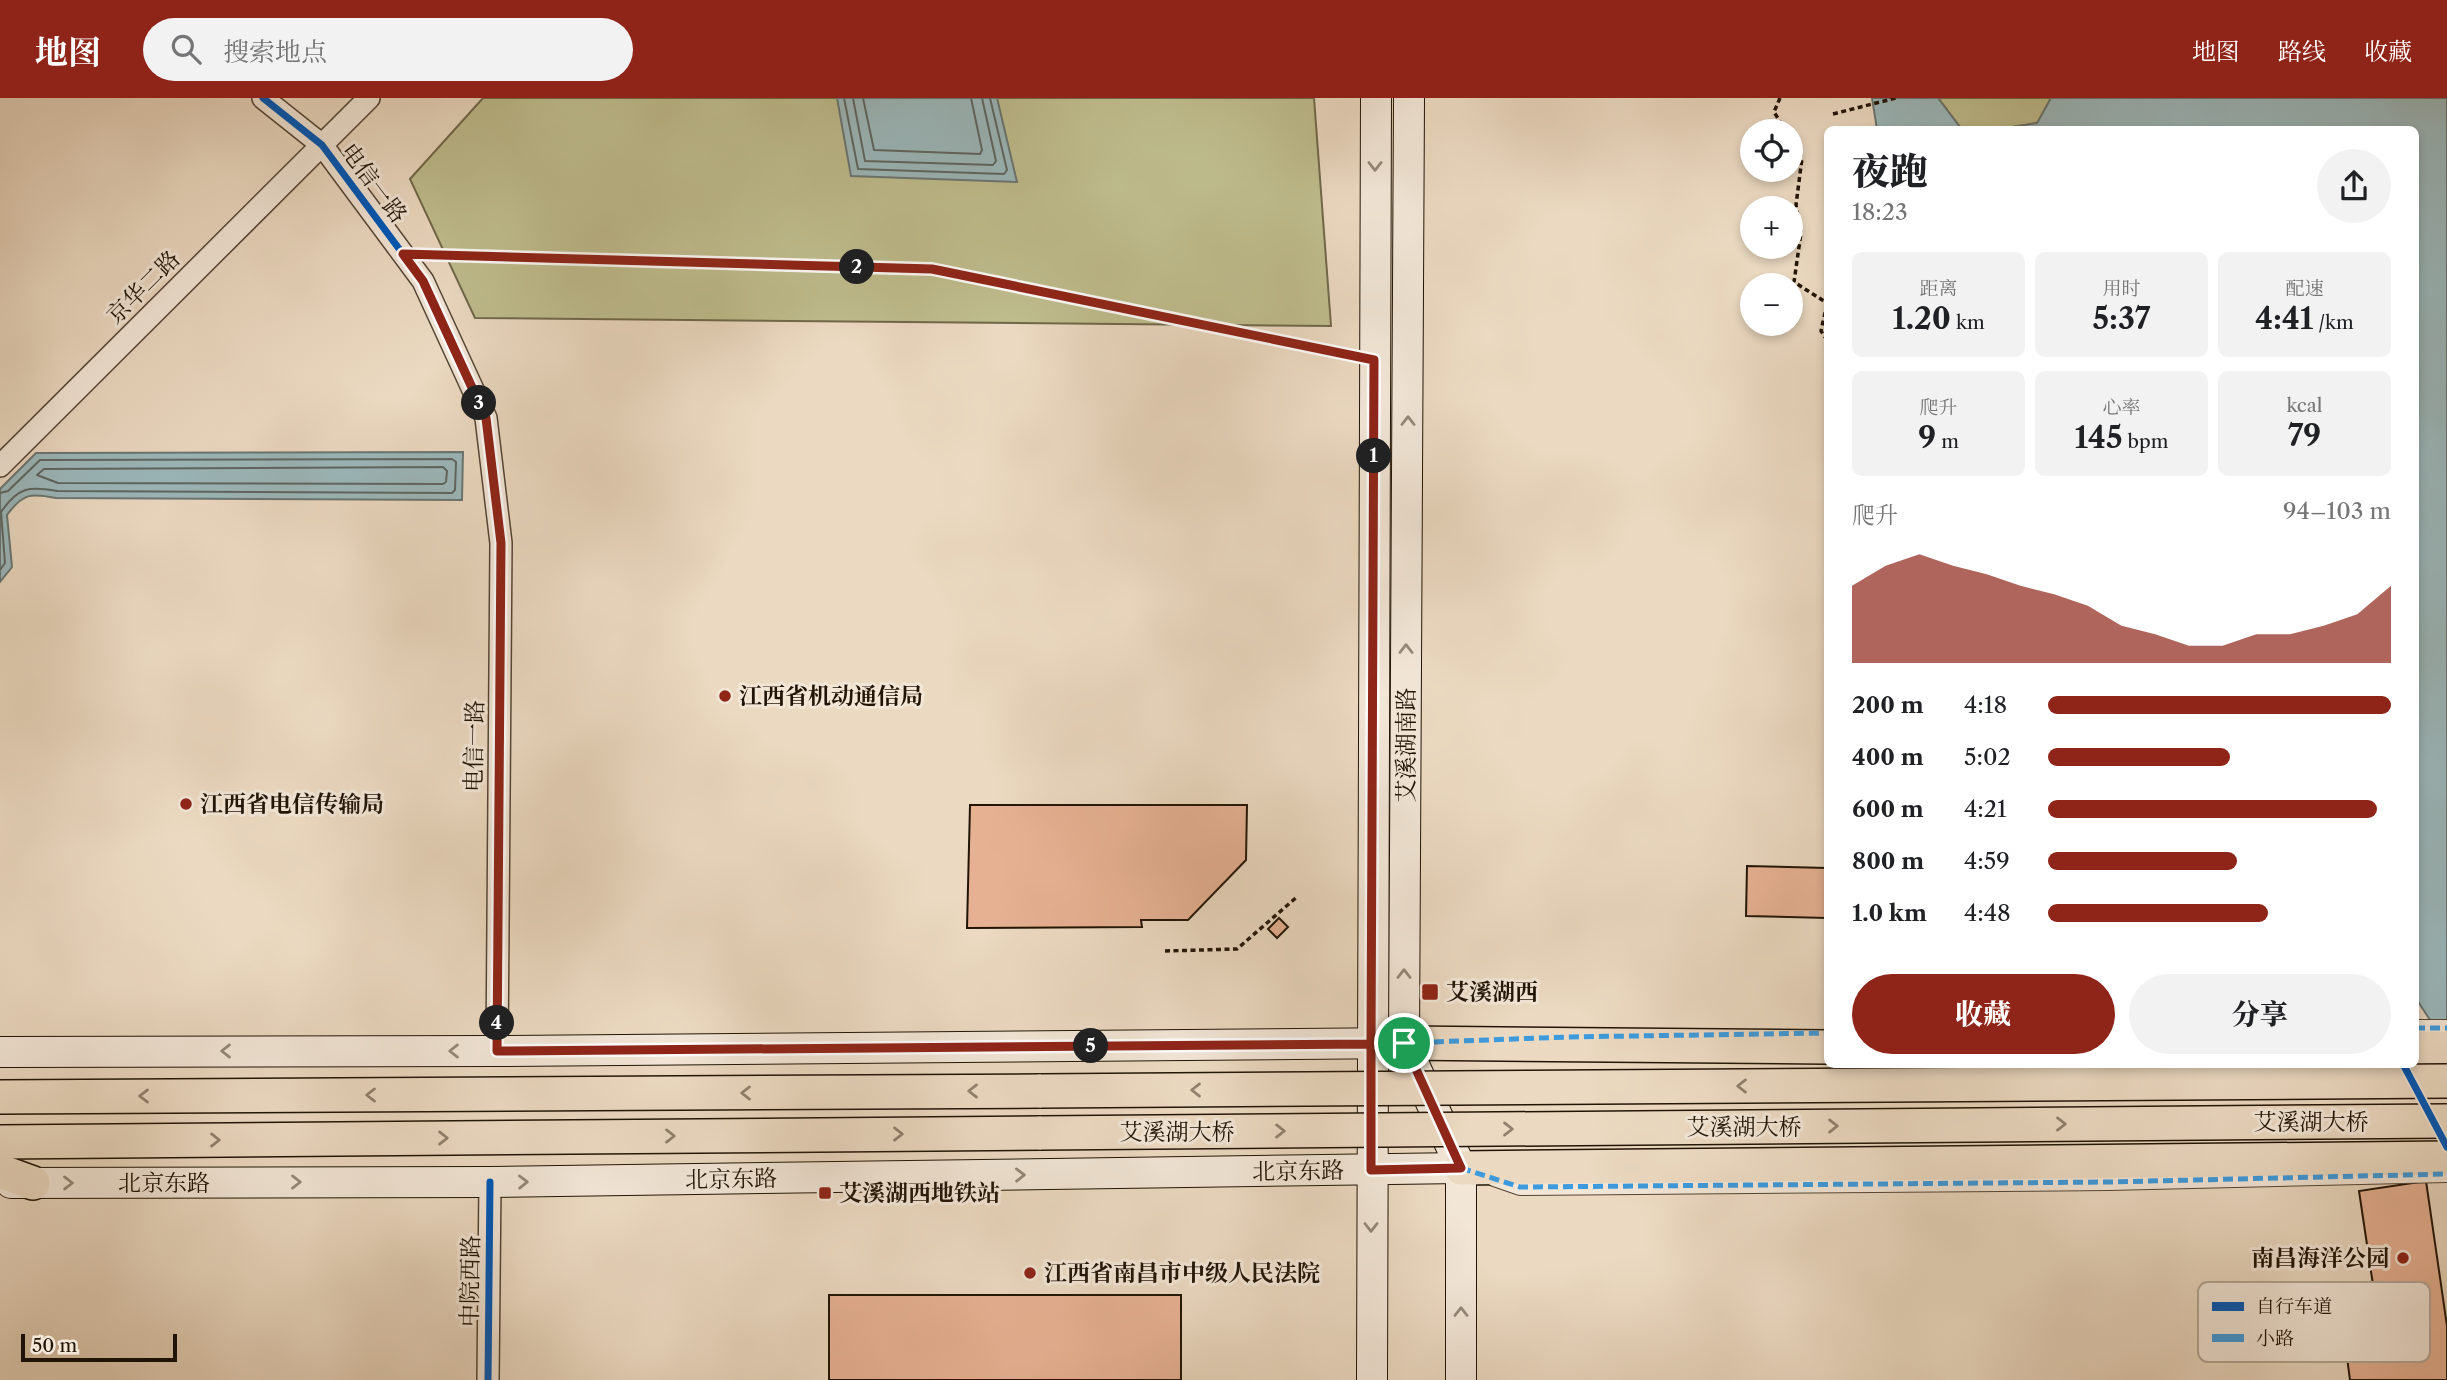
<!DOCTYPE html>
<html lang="zh">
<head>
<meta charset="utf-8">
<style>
	:root { --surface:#fff; --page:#f2f2f2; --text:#202124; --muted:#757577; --accent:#8f2418 }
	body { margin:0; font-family:"Libre Caslon Text","Noto Serif SC",serif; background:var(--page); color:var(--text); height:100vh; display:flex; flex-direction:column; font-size:26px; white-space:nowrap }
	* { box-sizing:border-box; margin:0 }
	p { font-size:23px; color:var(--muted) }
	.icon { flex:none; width:38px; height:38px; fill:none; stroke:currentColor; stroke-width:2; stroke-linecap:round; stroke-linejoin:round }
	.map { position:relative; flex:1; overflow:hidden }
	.side { position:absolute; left:1824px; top:28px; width:595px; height:942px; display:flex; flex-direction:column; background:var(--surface); border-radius:10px; box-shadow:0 4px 10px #0003 }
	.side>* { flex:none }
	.controls { position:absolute; left:1740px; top:21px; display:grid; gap:14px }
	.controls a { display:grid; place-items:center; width:63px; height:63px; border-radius:50%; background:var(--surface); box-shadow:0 4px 10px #0003; font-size:35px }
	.scale { position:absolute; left:21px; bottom:18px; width:156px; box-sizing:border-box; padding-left:7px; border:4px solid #211406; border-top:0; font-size:19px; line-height:24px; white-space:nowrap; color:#211406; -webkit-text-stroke:5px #f2e6d7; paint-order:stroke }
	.pin { position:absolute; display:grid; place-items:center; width:60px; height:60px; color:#fff; margin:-30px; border:4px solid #fff; border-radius:50%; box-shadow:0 2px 7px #0007 }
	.km { position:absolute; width:35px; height:35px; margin:-18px; border-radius:50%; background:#222; color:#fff; font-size:19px; line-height:35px; text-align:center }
	.round { display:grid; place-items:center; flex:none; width:74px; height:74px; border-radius:37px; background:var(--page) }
	.head { display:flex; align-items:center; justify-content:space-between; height:119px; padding:0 28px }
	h1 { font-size:38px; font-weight:800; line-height:52px }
	.figures { display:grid; grid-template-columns:repeat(3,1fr); gap:10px; height:119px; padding:7px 28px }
	.figures div { display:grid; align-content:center; border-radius:10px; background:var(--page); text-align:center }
	.figures b { font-size:30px; font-weight:800 }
	.figures small { font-size:19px; font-weight:400 }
	.figures p { font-size:19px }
	.chart { height:196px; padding:14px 28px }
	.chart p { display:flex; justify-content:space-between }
	.chart svg { width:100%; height:126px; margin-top:7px; fill:var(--accent); opacity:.7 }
	.action { display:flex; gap:14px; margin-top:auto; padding:14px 28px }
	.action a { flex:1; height:80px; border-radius:42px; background:var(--accent); color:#fff; font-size:28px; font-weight:800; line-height:80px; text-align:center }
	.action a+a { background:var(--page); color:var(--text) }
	ul { padding:0 28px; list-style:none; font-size:23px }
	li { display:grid; grid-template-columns:112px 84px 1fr; align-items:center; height:52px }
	li i { height:18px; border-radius:9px; background:var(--accent) }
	header { display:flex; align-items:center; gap:42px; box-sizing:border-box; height:98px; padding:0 35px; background:var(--accent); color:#fff }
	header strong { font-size:33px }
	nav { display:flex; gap:38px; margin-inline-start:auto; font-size:24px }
	.search { width:490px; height:63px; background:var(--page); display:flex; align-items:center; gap:18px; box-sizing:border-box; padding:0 24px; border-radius:38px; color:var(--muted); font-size:26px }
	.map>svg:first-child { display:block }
	.green { fill:#bfbd8e; stroke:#70684a; stroke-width:2 }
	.water { fill:#9bb8bc; stroke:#6a7673; stroke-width:2 }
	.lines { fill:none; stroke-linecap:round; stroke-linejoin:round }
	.shore { stroke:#5e6661; stroke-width:2 }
	.building { fill:#e6b193; stroke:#211406; stroke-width:2 }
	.pedestrian-casing { stroke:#544535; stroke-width:18 }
	.minor-casing { stroke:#544535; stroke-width:24 }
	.secondary-casing { stroke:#211406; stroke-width:32 }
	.primary-casing { stroke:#211406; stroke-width:36 }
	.path { stroke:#211406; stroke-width:3.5; stroke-dasharray:5 3.5; stroke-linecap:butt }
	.pedestrian { stroke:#f2e6d7; stroke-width:16 }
	.minor { stroke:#f2e6d7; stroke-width:21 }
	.secondary { stroke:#f2e6d7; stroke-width:30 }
	.primary { stroke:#ebd9c1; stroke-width:33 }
	.primary-bridge-casing { stroke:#211406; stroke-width:36; stroke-linecap:butt }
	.primary-bridge { stroke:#ebd9c1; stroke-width:33 }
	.quiet { stroke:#3c9add; stroke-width:5; stroke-dasharray:10 5; stroke-linecap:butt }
	.cycleway-casing { stroke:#f2e6d7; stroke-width:11 }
	.cycleway { stroke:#0057b8; stroke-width:7 }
	.oneway { stroke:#948879 }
	.oneway2 { stroke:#90806d }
	.route-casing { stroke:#fff; stroke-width:14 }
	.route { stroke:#8f2418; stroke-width:9 }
	.poi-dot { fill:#8f2418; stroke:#f2e6d7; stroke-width:2.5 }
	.labels { text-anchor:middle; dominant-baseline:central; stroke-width:6; stroke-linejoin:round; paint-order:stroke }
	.street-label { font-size:23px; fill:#211406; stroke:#f2e6d7 }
	.poi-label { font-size:23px; font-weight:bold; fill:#211406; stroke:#f2e6d7; text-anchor:start }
	.key { fill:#f2e6d7; stroke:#b3a798; stroke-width:2 }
	.key-label { font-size:19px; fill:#211406 }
</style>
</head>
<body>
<header>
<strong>地图</strong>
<div class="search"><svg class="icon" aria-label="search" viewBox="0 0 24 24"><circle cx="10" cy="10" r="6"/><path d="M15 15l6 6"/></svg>搜索地点</div>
<nav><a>地图</a><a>路线</a><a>收藏</a></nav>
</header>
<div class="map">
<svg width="2447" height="1282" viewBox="0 0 2447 1282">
	<rect width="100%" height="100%" fill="#ebd9c1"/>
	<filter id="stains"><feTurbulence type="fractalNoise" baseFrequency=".00286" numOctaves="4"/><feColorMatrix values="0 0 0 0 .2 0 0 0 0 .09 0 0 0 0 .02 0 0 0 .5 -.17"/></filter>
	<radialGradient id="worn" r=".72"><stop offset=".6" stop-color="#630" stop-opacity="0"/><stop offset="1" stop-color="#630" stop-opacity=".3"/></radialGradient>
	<g class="green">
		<polygon points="483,0 1314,0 1331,228 475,220 410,81"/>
		<polygon points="1938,0 2051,0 2038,25 2000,31 1960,29"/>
	</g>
	<g class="water">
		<polygon points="837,0 997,0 1017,84 851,78"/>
		<polygon points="1872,0 1938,0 1960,29 2000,31 2037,25 2051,0 2447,0 2447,948 2415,899 2415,32 1877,31"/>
		<path d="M 463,354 L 462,402 L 56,400 C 31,395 23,395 7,417 L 12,469 L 0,484 L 0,391 L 36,355 Z"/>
	</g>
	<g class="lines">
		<g class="shore">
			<polyline points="844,0 858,71 1004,76 1007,72 990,0"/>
			<polyline points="853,0 865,63 993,67 996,63 982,0"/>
			<polyline points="863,0 874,52 980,56 982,52 971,0"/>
			<polygon points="443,369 447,373 446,384 443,386 58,385 37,377 44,371"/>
			<path d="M 0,395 L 8,393 L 40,362 L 452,361 L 456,364 L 455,392 L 452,395 L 57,393 C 29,388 18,389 1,414 L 5,465 L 0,472"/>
		</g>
	</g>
	<g class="building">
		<polygon points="970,707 1247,707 1246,762 1188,822 1141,822 1142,829 967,830"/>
		<polygon points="1747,768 1827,770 1827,820 1746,818"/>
		<polygon points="1279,820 1288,829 1277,840 1268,831"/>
		<polygon points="2426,1083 2447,1228 2447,1282 2350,1282 2346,1252 2382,1247 2359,1093"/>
		<rect x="829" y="1197" width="352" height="85"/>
	</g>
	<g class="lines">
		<g class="pedestrian-casing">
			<g id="pedestrian">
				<polyline points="2415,930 2447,930"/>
				<polyline points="1494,1080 1520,1089 2109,1084 2447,1076"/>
			</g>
		</g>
		<g class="minor-casing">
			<g id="minor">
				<polyline points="263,0 322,47 423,183 486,320 501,445 497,953"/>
				<polyline points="0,368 369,0"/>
				<polyline points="488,1282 490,1084"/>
			</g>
		</g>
		<g class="secondary-casing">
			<g id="secondary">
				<polyline points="1409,0 1404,945 1461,1070 1461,1282"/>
				<polyline points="0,954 497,953 1404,945"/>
				<polyline points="11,1085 490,1084 1461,1070"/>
				<polyline points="1372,1282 1376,0"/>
			</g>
		</g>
		<g class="primary-casing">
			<g id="primary">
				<polyline points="1404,945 1827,949"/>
				<polyline points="2415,950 2447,950"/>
				<polyline points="0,999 1041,993"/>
				<polyline points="0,1044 1041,1035"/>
				<polyline points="1461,1070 2447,1060"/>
				<polyline points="0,1073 33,1085"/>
			</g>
		</g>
		<g class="path">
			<polyline points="1780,0 1774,14 1786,33"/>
			<polyline points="1833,16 1896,0"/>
			<polyline points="1790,40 1802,60 1796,107 1801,135 1794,184 1827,205"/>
			<polyline points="430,157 932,171 1352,257"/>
			<polyline points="1827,206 1821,233 1827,242"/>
			<polyline points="1165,853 1237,851 1298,798"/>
		</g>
		<use href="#pedestrian" class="pedestrian"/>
		<use href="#minor" class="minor"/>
		<use href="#secondary" class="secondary"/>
		<use href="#primary" class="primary"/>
		<g class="primary-bridge-casing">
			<g id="primary-bridge">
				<polyline points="1041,993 2447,983"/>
				<polyline points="1041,1035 2447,1023"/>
			</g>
		</g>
		<use href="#primary-bridge" class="primary-bridge"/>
		<g class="quiet">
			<polyline points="2415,930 2447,930"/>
			<polyline points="1404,945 1568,939 1827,935"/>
			<polyline points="1461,1070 1520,1089 2109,1084 2447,1076"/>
		</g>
		<g class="cycleway-casing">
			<g id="cycleway">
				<polyline points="263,0 322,47 423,183 486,320 501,445 497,953"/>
				<polyline points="2403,966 2447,1049"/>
				<polyline points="488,1282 490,1084"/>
			</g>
		</g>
		<use href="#cycleway" class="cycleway"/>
	</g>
	<defs><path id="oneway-chevron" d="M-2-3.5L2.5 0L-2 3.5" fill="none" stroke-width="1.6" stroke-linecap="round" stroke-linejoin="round" transform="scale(1.75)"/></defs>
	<g class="oneway">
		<use href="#oneway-chevron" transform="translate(1375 68) rotate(90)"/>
		<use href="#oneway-chevron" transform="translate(1408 323) rotate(-90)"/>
		<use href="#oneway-chevron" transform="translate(1406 551) rotate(-90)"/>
		<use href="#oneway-chevron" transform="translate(1404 876) rotate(-90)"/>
		<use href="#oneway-chevron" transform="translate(226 953) rotate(180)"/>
		<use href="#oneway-chevron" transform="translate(454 953) rotate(180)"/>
		<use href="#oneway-chevron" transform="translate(1020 1077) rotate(-1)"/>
		<use href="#oneway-chevron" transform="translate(296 1084)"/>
		<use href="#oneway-chevron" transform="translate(523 1084) rotate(-1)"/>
		<use href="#oneway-chevron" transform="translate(68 1085)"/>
		<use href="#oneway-chevron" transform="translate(1371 1129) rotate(90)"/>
		<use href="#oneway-chevron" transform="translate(1461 1214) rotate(-90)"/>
	</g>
	<g class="oneway2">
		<use href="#oneway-chevron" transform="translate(1742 988) rotate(180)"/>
		<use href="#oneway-chevron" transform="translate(1196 992) rotate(180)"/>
		<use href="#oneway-chevron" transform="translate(973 993) rotate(180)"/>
		<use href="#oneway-chevron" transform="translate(746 995) rotate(180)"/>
		<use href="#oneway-chevron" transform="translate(371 997) rotate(180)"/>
		<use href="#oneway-chevron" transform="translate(144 998) rotate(180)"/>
		<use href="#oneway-chevron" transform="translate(2061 1026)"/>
		<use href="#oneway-chevron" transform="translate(1833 1028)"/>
		<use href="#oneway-chevron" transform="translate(1508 1031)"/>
		<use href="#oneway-chevron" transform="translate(1280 1033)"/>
		<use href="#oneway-chevron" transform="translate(898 1036)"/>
		<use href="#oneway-chevron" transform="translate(670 1038)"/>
		<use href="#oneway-chevron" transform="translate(443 1040)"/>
		<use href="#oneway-chevron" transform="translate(215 1042)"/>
	</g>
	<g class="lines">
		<g class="route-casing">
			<polyline id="route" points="1404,945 1371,946 1374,262 932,171 403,156 423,183 486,320 501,445 497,953 1371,946 1371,1072 1461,1070 1404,945"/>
		</g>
		<use href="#route" class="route"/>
	</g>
	<g class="poi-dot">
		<circle cx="725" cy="598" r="7"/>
		<circle cx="186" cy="706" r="7"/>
		<rect x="1421" y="885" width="18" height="18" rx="3.5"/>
		<rect x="818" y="1088" width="14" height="14" rx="3.5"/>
		<circle cx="2403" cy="1160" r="7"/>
		<circle cx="1030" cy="1175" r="7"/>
	</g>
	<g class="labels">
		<g class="street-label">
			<text transform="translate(374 85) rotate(53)">电信一路</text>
			<text transform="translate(143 189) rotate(-45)">京华二路</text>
			<text transform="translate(1406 647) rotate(-90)">艾溪湖南路</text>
			<text transform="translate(474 648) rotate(-89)">电信一路</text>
			<text x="2311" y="1024">艾溪湖大桥</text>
			<text x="1744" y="1029">艾溪湖大桥</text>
			<text x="1177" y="1034">艾溪湖大桥</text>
			<text transform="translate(1298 1073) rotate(-1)">北京东路</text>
			<text transform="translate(731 1081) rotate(-1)">北京东路</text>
			<text x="164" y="1085">北京东路</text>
			<text transform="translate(470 1183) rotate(-89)">中院西路</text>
		</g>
		<g class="poi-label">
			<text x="739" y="598">江西省机动通信局</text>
			<text x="200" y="706">江西省电信传输局</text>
			<text x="1446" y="894">艾溪湖西</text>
			<text x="839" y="1095">艾溪湖西地铁站</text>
			<text x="2389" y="1160" text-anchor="end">南昌海洋公园</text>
			<text x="1044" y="1175">江西省南昌市中级人民法院</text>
		</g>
	</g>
	<rect x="2198" y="1184" width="232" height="80" rx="10" class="key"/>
	<rect x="2212" y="1204" width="32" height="9" fill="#0057b8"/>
	<rect x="2212" y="1236" width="32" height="8" fill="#3c9add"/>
	<g class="key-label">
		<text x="2256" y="1215">自行车道</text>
		<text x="2256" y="1247">小路</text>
	</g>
	<rect width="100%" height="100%" filter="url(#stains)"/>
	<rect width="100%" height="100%" fill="url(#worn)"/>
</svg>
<div class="controls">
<a><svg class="icon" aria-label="locate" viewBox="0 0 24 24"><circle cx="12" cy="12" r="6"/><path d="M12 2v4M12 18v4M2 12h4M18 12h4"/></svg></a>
<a>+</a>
<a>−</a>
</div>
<div class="scale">50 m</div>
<div class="pin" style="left:1404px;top:945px;background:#1e9e55"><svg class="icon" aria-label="arrive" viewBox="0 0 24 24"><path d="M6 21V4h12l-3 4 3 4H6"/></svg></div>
<b class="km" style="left:1374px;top:358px">1</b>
<b class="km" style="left:857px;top:169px">2</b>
<b class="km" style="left:479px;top:305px">3</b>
<b class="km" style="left:497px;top:925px">4</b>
<b class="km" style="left:1091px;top:948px">5</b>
<section class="side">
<div class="head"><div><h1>夜跑</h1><p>18:23</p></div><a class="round"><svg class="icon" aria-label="share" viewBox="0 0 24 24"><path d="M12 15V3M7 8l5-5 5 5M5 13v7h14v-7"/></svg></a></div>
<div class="figures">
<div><p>距离</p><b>1.20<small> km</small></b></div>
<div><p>用时</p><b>5:37</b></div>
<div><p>配速</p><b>4:41<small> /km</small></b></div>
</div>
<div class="figures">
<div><p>爬升</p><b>9<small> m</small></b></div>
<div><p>心率</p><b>145<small> bpm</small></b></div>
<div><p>kcal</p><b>79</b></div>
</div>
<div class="chart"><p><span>爬升</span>94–103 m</p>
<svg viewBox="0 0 160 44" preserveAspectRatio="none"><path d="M0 44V17L10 10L20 6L30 10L40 13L50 17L60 20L70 24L80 31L90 34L100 38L110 38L120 34L130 34L140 31L150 27L160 17V44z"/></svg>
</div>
<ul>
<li><b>200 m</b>4:18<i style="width:100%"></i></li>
<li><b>400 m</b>5:02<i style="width:53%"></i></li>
<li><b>600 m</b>4:21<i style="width:96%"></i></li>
<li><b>800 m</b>4:59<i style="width:55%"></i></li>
<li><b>1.0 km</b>4:48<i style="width:64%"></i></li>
</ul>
<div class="action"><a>收藏</a><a>分享</a></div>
</section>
</div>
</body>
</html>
